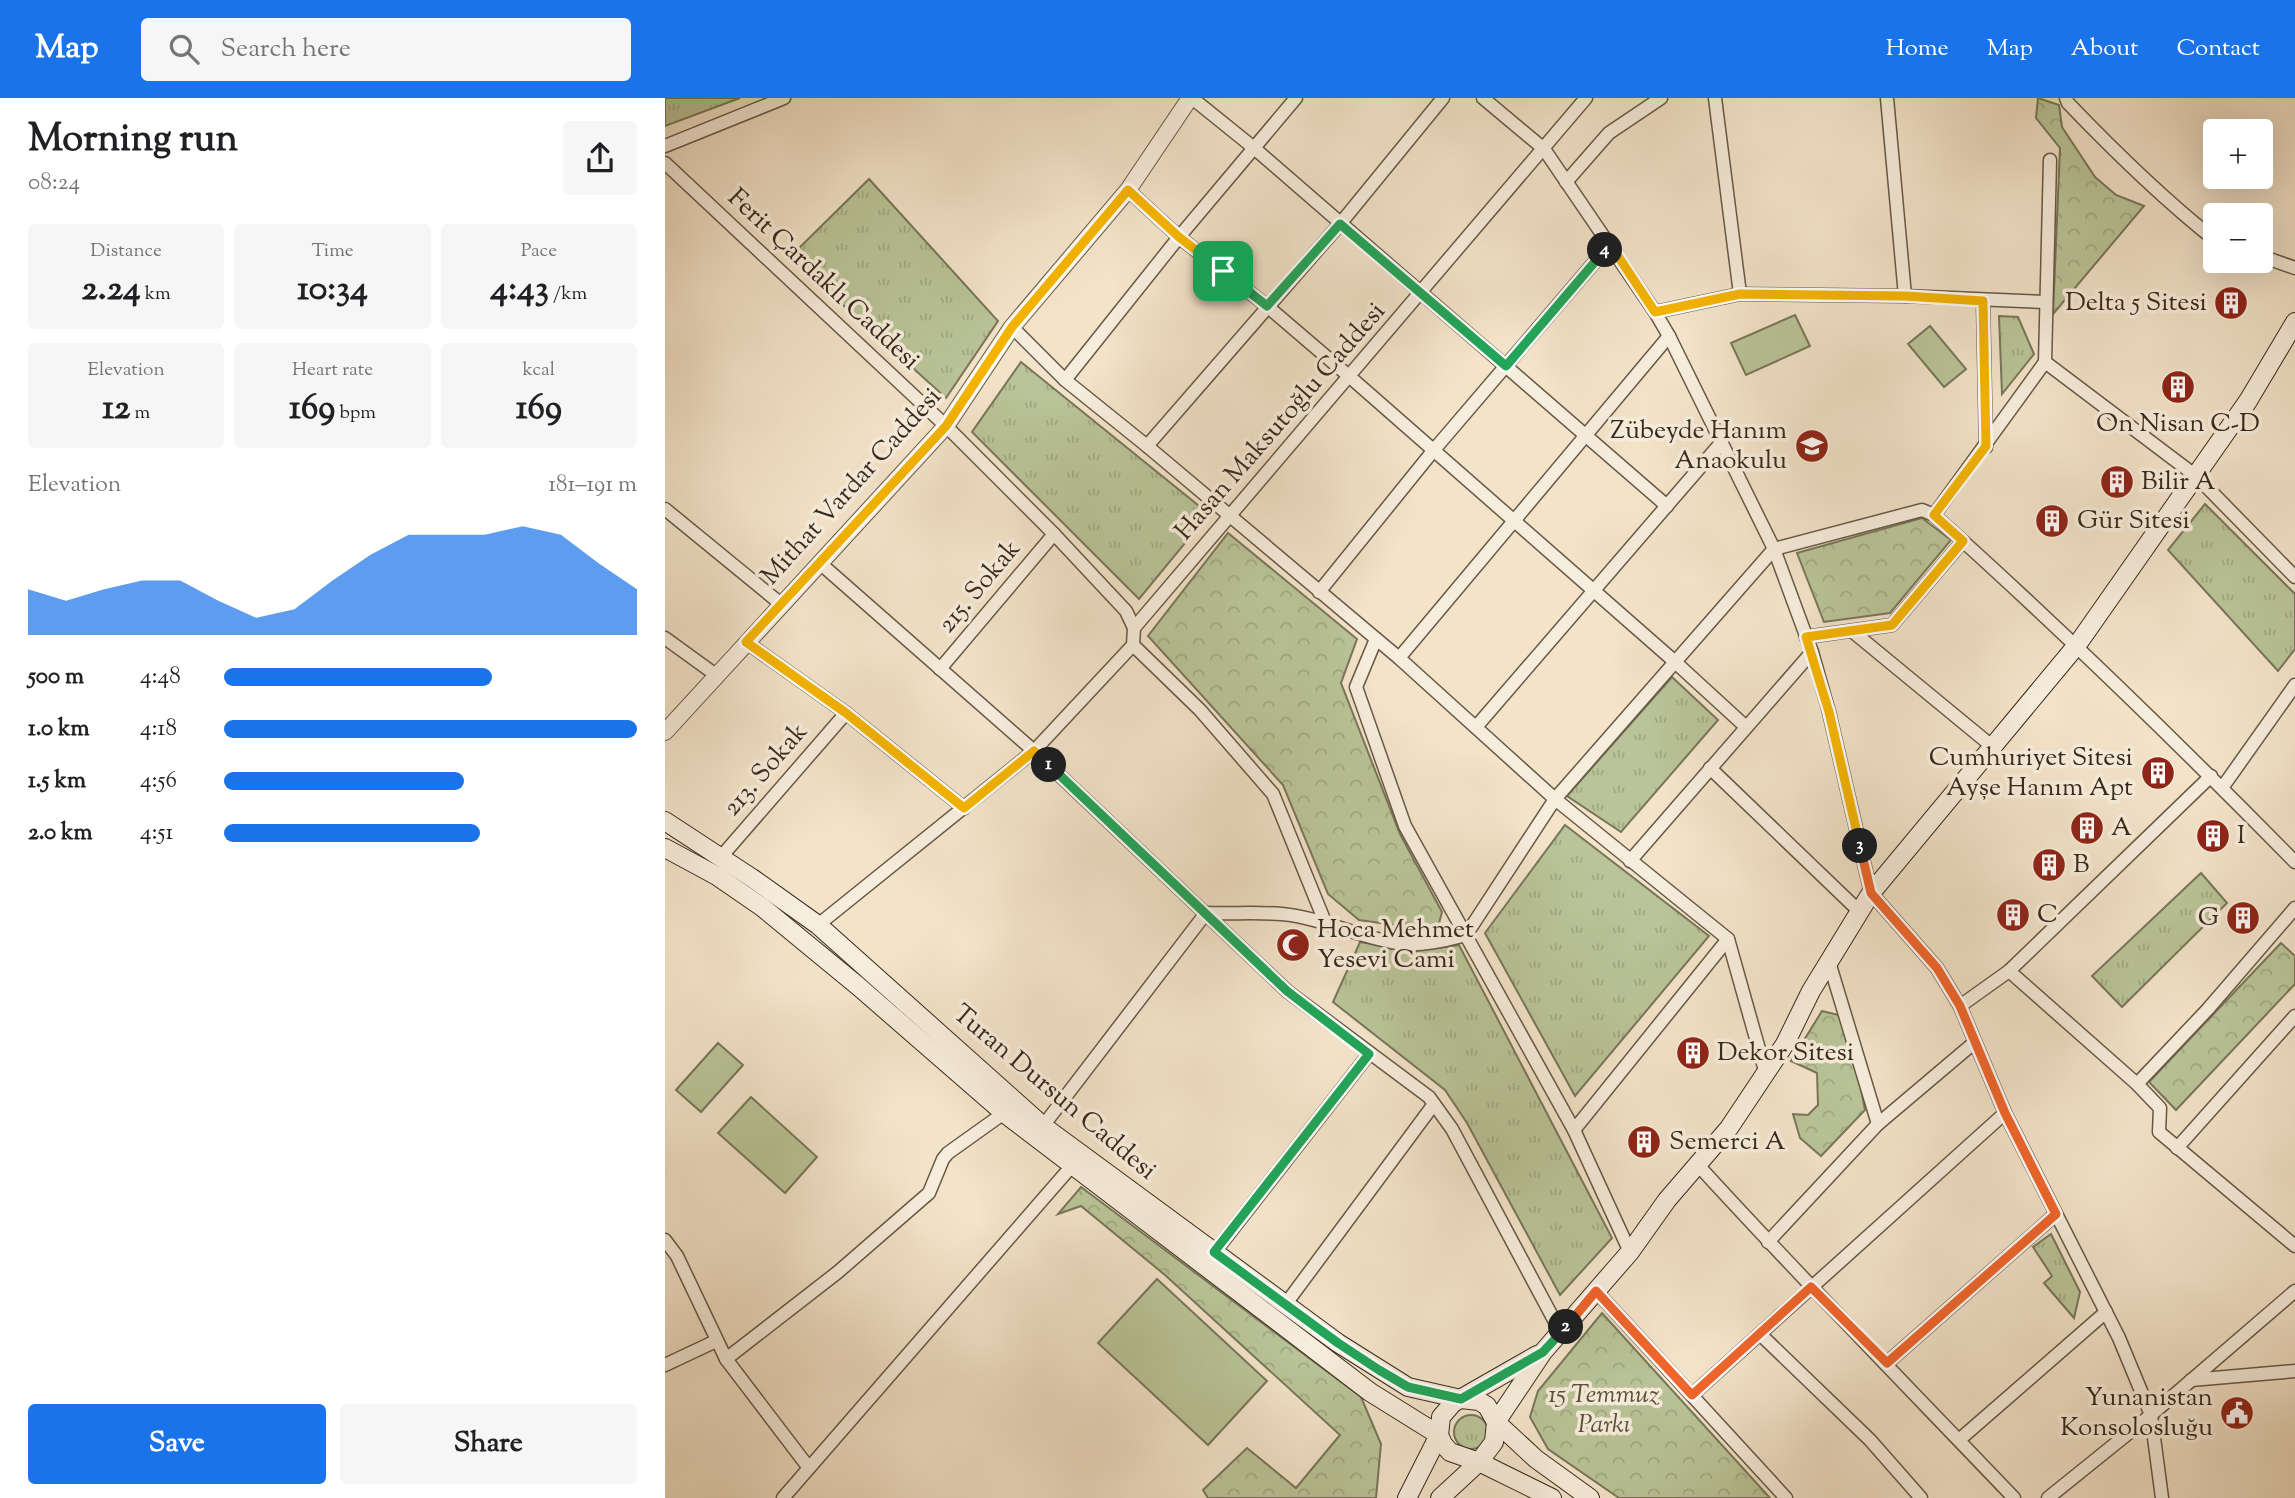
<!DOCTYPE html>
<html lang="en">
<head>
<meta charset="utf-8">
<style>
	:root { --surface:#fff; --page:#f6f6f6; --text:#202124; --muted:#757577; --accent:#1a73e8 }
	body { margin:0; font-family:"Sorts Mill Goudy",serif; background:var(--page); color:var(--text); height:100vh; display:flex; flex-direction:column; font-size:26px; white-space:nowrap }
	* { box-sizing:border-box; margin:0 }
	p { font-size:23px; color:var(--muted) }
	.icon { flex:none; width:38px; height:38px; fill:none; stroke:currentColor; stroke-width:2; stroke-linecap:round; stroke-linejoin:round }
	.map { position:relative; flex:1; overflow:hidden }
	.side { display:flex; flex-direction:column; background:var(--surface); width:665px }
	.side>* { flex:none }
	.fabs { position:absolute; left:1538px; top:21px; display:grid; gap:14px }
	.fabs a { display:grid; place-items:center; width:70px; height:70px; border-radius:7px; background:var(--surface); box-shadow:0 7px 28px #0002; font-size:35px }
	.pin { position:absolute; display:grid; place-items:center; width:60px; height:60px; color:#fff; margin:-30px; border-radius:14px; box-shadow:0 4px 10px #0006 }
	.km { position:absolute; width:35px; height:35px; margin:-18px; border-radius:50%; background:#222; color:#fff; font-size:19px; line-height:35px; text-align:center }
	.round { display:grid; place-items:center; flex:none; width:74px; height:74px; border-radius:7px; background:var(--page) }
	.headline { display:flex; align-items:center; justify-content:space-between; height:119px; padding:0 28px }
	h1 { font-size:38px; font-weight:700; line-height:52px }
	.figures { display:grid; grid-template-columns:repeat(3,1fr); gap:10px; height:119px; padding:7px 28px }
	.figures div { display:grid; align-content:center; border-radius:7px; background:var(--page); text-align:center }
	.figures b { font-size:35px; font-weight:700 }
	.figures small { font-size:19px; font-weight:400 }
	.figures p { font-size:19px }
	.chart { height:196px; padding:14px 28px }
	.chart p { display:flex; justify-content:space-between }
	.chart svg { width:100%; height:126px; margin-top:7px; fill:var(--accent); opacity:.7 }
	.button { display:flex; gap:14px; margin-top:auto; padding:14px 28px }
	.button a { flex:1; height:80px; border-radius:7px; background:var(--accent); color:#fff; font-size:28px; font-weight:700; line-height:80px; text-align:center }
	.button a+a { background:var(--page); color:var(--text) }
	ul { padding:0 28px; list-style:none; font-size:23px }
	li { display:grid; grid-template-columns:112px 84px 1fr; align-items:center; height:52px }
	li i { height:18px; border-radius:9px; background:var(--accent) }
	header { display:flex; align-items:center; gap:42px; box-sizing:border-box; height:98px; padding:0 35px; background:var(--accent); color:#fff }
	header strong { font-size:33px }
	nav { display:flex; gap:38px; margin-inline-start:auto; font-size:24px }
	.search { width:490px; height:63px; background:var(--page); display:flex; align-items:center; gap:18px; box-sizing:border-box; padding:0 24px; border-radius:7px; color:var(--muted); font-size:26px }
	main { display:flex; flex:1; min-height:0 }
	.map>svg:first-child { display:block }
	.grass { fill:url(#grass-tufts); stroke:#78765a; stroke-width:2 }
	.forest { fill:url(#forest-crowns); stroke:#78765a; stroke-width:2 }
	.pitch { fill:#b9c498; stroke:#78765a; stroke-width:2 }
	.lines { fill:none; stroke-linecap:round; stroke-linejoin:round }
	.minor-casing { stroke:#675846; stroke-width:15 }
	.tertiary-casing { stroke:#675846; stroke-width:18 }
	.secondary-casing { stroke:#38291b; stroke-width:20 }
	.minor { stroke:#f7eddc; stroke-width:12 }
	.tertiary { stroke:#f7eddc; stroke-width:16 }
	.secondary { stroke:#f7eddc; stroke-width:18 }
	.split-1-casing { stroke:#fff; stroke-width:14 }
	.split-2-casing { stroke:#fff; stroke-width:14 }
	.split-3-casing { stroke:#fff; stroke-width:14 }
	.split-4-casing { stroke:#fff; stroke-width:14 }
	.split-5-casing { stroke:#fff; stroke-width:14 }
	.split-1 { stroke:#f5b400; stroke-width:9 }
	.split-2 { stroke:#22a559; stroke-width:9 }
	.split-3 { stroke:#f0652b; stroke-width:9 }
	.split-4 { stroke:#f5b400; stroke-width:9 }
	.split-5 { stroke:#22a559; stroke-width:9 }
	.labels { text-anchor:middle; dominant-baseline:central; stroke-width:7; stroke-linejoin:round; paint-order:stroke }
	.street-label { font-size:26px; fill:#38291b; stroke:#f7eddc }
	.poi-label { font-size:26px; fill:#38291b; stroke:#f7eddc; text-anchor:start }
	.park-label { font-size:26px; font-style:italic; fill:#58503a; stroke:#f7eddc }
</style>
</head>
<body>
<header>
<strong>Map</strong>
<div class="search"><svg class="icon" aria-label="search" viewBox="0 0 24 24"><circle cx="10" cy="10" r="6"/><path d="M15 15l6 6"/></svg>Search here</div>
<nav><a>Home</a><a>Map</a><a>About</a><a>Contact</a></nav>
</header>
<main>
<section class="side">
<div class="headline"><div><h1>Morning run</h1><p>08:24</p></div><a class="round"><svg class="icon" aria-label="share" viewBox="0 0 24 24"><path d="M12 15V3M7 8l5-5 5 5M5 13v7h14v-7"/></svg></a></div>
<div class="figures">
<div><p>Distance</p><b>2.24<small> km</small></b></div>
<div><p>Time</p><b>10:34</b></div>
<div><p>Pace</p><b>4:43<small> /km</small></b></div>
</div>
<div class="figures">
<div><p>Elevation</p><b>12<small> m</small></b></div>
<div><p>Heart rate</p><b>169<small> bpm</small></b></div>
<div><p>kcal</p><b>169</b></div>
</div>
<div class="chart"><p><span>Elevation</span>181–191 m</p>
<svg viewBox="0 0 160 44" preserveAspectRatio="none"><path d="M0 44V28L10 32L20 28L30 25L40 25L50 32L60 38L70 35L80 25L90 16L100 9L110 9L120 9L130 6L140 9L150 19L160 28V44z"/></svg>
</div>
<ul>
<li><b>500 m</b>4:48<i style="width:65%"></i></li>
<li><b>1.0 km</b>4:18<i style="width:100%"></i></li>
<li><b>1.5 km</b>4:56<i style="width:58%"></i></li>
<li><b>2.0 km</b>4:51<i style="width:62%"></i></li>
</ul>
<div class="button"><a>Save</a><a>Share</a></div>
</section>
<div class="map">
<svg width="1630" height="1400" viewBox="0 0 1630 1400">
	<defs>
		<pattern id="grass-tufts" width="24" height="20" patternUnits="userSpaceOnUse" patternTransform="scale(1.75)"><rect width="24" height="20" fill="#b9c498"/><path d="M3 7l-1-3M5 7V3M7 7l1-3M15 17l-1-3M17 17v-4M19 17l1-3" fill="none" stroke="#a0a882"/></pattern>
		<pattern id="forest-crowns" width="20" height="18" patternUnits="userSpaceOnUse" patternTransform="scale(1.75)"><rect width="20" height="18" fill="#b9c498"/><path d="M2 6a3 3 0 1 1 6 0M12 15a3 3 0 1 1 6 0" fill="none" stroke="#a0a882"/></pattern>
	</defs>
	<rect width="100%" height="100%" fill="#f3e3c9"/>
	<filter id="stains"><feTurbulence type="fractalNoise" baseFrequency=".00286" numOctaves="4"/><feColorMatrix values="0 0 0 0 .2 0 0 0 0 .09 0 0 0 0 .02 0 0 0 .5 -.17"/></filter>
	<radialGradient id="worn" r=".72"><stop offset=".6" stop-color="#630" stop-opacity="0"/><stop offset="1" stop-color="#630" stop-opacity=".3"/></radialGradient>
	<g class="grass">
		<polygon points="0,0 75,0 0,28"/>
		<polygon points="204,81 333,223 281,300 125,159"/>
		<polygon points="1334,218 1353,219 1369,256 1337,296"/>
		<polygon points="356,264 544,416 474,501 307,334"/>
		<polygon points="1540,406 1630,496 1630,551 1613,573 1503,452"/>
		<polygon points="1007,579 1053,622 956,734 902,698"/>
		<polygon points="900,727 1044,838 910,998 820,835"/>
		<polygon points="1536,775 1562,805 1457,909 1427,878"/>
		<polygon points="695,844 748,853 794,847 947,1140 895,1197 802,1025 780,992 668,904"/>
		<polygon points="1386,1136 1415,1194 1409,1220 1379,1185 1387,1178 1368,1149"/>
		<circle cx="806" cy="1334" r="17"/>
	</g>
	<g class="forest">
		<polygon points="1373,0 1394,7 1397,29 1430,79 1451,97 1479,108 1388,216 1395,50 1371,20"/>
		<polygon points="1257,420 1286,442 1225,515 1159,524 1132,455"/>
		<polygon points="563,435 692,541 676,585 735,736 777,814 772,833 694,822 663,796 618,687 483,538"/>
		<polygon points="1616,845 1630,858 1630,886 1511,1012 1484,984"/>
		<polygon points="1157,913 1182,919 1200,1012 1156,1058 1135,1040 1128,1016 1143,1017 1153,1007 1152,975 1126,963"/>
		<polygon points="416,1089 696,1299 716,1346 711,1400 543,1400 538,1392 582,1350 631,1390 675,1337 500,1177 416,1108 393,1116"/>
		<polygon points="937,1215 1105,1400 954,1400 883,1351 865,1319 873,1293"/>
	</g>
	<g class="pitch">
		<polygon points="1130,217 1145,248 1081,277 1066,245"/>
		<polygon points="1265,228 1301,271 1279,289 1243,246"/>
		<polygon points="53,945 78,967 36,1014 11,992"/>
		<polygon points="86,999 152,1059 120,1095 53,1035"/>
		<polygon points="492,1181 602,1283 543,1347 433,1245"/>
	</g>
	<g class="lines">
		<g class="minor-casing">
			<g id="minor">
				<polyline points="527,0 589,50 1002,408"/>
				<polyline points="818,0 879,51 990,214 1004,238 1109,451 1147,554 1164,614 1206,795 1272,870 1295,908 1340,1015 1454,1240 1486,1317 1497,1400"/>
				<polyline points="1050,0 1075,196"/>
				<polyline points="1222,0 1240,198"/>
				<path d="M 1401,0 L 1403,5 C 1450,54 1497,100 1550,142"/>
				<polyline points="0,48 119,0"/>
				<polyline points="0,65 281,328 389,436 461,513 469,530 468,547 369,653 153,827"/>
				<polyline points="901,84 944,35 996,0"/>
				<polyline points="463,92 514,139 602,208 685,279 1009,563 1081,629"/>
				<polyline points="1596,158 1630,170"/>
				<polyline points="1318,203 1321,349"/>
				<polyline points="990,214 1075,196 1240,198 1381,204"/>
				<polyline points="347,229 400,282 482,348 734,560 890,701 1063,841 1101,976"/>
				<polyline points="1380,264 1531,378 1630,479"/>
				<polyline points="400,282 514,139 631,0"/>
				<polyline points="482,348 675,126 778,0"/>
				<polyline points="0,411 116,506"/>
				<polyline points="1269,417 1380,264 1385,62"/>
				<polyline points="156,466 369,653 622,893 764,999 787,1031 896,1235"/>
				<polyline points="654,494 768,353 945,146"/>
				<polyline points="469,530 921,0"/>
				<polyline points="1187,533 1328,649"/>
				<polyline points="1141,539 1227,527 1298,443"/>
				<polyline points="0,540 51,577"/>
				<polyline points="711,541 691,589 740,728 909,1032 965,1154"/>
				<polyline points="81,544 181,615 299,710"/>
				<polyline points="468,547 535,612 608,696 660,824"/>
				<polyline points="734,560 1004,238"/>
				<polyline points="275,571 389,436"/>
				<polyline points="811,629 1056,345"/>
				<polyline points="1045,670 1195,814"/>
				<polyline points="1557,690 1630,587"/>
				<polyline points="56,759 181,615"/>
				<polyline points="965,763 1147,554"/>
				<path d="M 541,815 C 566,816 592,814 617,816 C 659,820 696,841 738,846 C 759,848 781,842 801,837 L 890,701 L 1109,451 L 1257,412 L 1269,417 C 1394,529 1513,645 1630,764"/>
				<polyline points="1164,864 1213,1026"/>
				<polyline points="1344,873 1472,986 1495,1010 1494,1034 1630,1148"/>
				<polyline points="1295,908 1344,873 1546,678"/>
				<polyline points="1472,986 1543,911 1630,810"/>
				<polyline points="378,1028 541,815"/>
				<polyline points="909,1032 1063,841"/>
				<polyline points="1512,1050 1630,918"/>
				<path d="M 1033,1067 C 1136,1180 1243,1289 1349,1400"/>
				<polyline points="0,1142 12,1158 61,1261"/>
				<polyline points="1103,1144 1213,1026 1310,944"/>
				<polyline points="549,1155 704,956"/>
				<polyline points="931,1193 1121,1400"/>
				<polyline points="620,1207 769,1006"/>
				<polyline points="1095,1236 1205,1342 1256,1400"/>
				<polyline points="1222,1265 1391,1116"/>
				<polyline points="0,1267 51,1243"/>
				<polyline points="1526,1282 1630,1273"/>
				<polyline points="1027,1297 1340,1015"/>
				<polyline points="1294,1342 1441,1214"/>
				<polyline points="144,1370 61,1261 173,1174 264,1095 278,1061 283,1055 339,1015"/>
				<polyline points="118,1400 412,1062"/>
				<polyline points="1383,1400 1486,1317 1630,1193"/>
			</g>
		</g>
		<g class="tertiary-casing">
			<polyline id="tertiary" points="0,634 281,328 347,229 463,92 525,0"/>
		</g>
		<g class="secondary-casing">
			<g id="secondary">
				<polyline points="0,723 87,780 153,827 378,1028 673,1245 743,1289 796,1301 814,1303 822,1308 831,1324 829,1344 814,1364 775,1400"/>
				<polyline points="0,750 52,778 97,809 193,888 339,1015 705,1294 774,1337"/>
				<polyline points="872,1257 788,1305 776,1319 774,1337 778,1346 785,1354 814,1364 887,1400"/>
				<polyline points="831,1324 878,1254 965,1154 1002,1102 1064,1030 1120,946 1146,893 1206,795 1412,547 1583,303 1630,224"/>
				<polyline points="831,1324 871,1361 925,1400"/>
				<polyline points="742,1400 774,1337"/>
			</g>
		</g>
		<use href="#minor" class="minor"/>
		<use href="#tertiary" class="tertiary"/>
		<use href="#secondary" class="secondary"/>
	</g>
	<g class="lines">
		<g class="split-1-casing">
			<polyline id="split-1" points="384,667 369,653 299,710 181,615 81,544 281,328 347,229 463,92 514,139 558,173"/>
		</g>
		<g class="split-2-casing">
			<polyline id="split-2" points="384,667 622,893 704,956 549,1154 673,1245 714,1272 743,1289 796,1301 878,1254 901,1229"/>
		</g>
		<g class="split-3-casing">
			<polyline id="split-3" points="901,1229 931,1193 1027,1297 1146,1189 1222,1265 1391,1116 1340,1015 1295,908 1272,870 1206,795 1195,748"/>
		</g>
		<g class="split-4-casing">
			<polyline id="split-4" points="940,152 945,146 990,214 1075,196 1240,198 1318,203 1321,348 1269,417 1298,443 1227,527 1141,539 1164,614 1195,748"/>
		</g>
		<g class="split-5-casing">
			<polyline id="split-5" points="558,173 602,208 675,126 841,268 940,152"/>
		</g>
		<use href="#split-1" class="split-1"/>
		<use href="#split-2" class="split-2"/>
		<use href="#split-3" class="split-3"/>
		<use href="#split-4" class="split-4"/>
		<use href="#split-5" class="split-5"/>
	</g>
	<defs>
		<g id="building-disc" transform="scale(1.75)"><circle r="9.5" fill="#8f2418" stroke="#f7eddc"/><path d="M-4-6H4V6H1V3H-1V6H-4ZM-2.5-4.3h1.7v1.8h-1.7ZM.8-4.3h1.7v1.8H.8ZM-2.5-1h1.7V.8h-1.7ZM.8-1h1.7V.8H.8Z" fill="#fff"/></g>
		<g id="school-disc" transform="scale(1.75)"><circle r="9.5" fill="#8f2418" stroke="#f7eddc"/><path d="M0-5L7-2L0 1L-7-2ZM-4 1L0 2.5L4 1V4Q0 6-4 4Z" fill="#fff"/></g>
		<g id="mosque-disc" transform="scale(1.75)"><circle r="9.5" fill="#8f2418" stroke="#f7eddc"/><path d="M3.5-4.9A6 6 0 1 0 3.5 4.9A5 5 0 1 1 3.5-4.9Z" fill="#fff"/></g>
		<g id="civic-disc" transform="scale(1.75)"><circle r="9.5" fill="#8f2418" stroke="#f7eddc"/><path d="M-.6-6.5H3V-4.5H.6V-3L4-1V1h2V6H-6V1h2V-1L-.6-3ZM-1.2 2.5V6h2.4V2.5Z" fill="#fff"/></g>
	</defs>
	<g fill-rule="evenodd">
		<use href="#building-disc" x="1566" y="205"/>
		<use href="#building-disc" x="1513" y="289"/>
		<use href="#school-disc" x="1147" y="348"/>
		<use href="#building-disc" x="1452" y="384"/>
		<use href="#building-disc" x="1387" y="423"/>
		<use href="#building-disc" x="1493" y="675"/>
		<use href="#building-disc" x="1422" y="730"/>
		<use href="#building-disc" x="1548" y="738"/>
		<use href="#building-disc" x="1384" y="767"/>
		<use href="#building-disc" x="1348" y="817"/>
		<use href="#building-disc" x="1578" y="820"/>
		<use href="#mosque-disc" x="628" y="847"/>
		<use href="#building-disc" x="1028" y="955"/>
		<use href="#building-disc" x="979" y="1044"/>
		<use href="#civic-disc" x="1572" y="1315"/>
	</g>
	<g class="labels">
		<g class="street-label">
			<text transform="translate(158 182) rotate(43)">Ferit Çardaklı Caddesi</text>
			<text transform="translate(616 324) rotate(-49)">Hasan Maksutoğlu Caddesi</text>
			<text transform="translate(187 389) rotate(-48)">Mithat Vardar Caddesi</text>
			<text transform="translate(315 489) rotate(-50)">215. Sokak</text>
			<text transform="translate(101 672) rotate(-49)">213. Sokak</text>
			<text transform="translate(389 995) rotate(40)">Turan Dursun Caddesi</text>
		</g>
		<g class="poi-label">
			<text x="1542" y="205" text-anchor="end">Delta 5 Sitesi</text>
			<text x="1513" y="326" text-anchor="middle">On Nisan C-D</text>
			<text x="1122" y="333" text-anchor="end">Zübeyde Hanım<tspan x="1122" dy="30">Anaokulu</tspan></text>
			<text x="1476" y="384">Bilir A</text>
			<text x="1412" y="423">Gür Sitesi</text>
			<text x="1468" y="660" text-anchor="end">Cumhuriyet Sitesi<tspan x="1468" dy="30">Ayşe Hanım Apt</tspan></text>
			<text x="1446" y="730">A</text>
			<text x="1572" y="738">I</text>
			<text x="1408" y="767">B</text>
			<text x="1372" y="817">C</text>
			<text x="1554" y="820" text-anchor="end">G</text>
			<text x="652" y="832">Hoca Mehmet<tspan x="652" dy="30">Yesevi Cami</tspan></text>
			<text x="1052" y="955">Dekor Sitesi</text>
			<text x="1004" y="1044">Semerci A</text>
			<text x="1548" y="1300" text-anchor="end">Yunanistan<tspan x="1548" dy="30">Konsolosluğu</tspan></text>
		</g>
		<g class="park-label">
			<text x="939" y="1297">15 Temmuz<tspan x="939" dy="30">Parkı</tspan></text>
		</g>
	</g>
	<rect width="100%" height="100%" filter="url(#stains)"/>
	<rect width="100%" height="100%" fill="url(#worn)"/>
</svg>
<div class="fabs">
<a>+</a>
<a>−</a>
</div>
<div class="pin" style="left:558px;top:173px;background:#1e9e55"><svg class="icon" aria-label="arrive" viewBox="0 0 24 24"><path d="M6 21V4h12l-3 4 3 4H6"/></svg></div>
<b class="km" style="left:384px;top:667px">1</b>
<b class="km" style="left:901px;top:1229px">2</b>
<b class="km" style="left:1195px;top:748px">3</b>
<b class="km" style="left:940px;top:152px">4</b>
</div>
</main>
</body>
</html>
